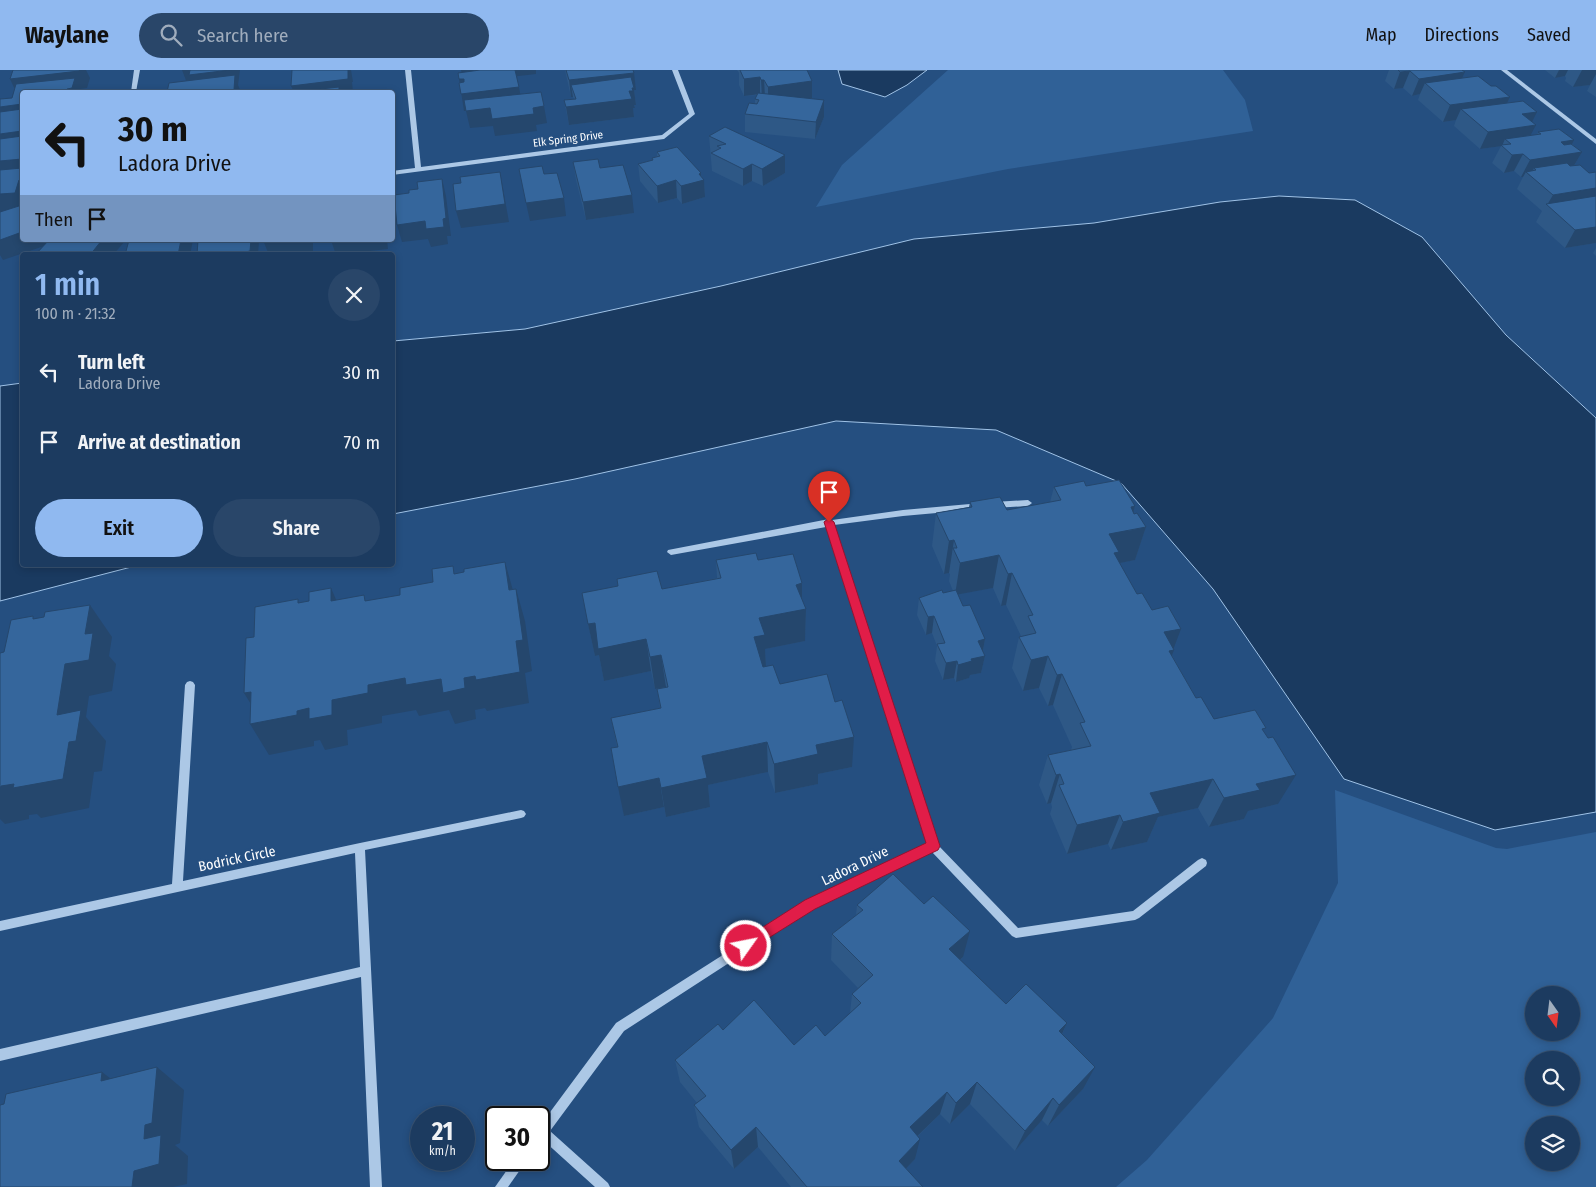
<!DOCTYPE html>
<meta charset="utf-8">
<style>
:root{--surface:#1c3b60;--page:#294669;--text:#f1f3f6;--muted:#a0adbd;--line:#3a5575;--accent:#90b9f0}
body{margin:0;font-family:"Fira Sans Condensed",sans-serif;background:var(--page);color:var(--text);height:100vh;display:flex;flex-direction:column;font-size:19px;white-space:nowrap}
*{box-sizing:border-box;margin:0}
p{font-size:16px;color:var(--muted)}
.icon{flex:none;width:28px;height:28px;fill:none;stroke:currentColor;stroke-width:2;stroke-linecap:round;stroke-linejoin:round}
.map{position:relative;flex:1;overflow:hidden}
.sheet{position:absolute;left:20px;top:182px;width:375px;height:315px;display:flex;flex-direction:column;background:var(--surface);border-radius:5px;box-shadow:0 2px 8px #0003,0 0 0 1px var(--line)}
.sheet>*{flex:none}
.hud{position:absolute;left:20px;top:20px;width:375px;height:152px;border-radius:5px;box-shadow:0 2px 8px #0003,0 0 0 1px var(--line);background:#90b9f0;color:#111;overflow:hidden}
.needle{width:32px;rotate:166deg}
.tools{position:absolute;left:1525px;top:916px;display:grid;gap:10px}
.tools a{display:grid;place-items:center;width:55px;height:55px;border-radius:50%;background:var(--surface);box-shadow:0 2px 8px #0003,0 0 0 1px var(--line);font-size:25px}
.speed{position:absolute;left:410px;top:1036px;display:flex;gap:10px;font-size:25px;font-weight:700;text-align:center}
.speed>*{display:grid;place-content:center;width:65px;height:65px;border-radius:50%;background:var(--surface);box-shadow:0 2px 8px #0003,0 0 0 1px var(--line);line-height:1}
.speed small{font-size:12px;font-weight:400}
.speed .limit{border:2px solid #111;border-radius:8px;background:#fff;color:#111}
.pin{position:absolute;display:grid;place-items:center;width:42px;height:42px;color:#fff;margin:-51px -21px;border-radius:50% 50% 50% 0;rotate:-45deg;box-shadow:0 0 5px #0007}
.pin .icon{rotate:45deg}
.me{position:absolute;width:55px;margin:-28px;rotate:57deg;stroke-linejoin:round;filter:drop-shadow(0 0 4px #0008)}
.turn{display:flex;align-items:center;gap:18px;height:105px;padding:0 15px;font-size:22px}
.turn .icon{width:65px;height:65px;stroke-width:2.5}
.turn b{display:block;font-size:35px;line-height:42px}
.then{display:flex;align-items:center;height:48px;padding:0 15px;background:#0003;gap:10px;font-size:19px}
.round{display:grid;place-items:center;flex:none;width:52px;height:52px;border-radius:26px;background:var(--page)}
.headline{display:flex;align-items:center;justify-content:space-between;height:85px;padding:0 15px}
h1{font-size:30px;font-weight:600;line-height:38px;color:var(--accent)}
.cta{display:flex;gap:10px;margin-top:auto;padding:10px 15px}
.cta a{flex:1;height:58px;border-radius:30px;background:var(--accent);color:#111;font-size:20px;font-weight:600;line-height:58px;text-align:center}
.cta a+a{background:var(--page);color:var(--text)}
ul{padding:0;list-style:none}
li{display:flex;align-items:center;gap:15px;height:70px;padding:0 15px}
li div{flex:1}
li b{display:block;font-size:19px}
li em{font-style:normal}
header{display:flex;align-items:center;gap:30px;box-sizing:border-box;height:70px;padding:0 25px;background:var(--accent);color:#111}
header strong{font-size:24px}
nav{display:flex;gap:28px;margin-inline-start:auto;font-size:18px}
.search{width:350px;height:45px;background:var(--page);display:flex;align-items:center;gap:12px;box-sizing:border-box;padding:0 18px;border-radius:28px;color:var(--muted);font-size:19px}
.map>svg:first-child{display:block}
.green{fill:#306197;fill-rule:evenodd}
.water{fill:#1a3a60;stroke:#a0c3e7}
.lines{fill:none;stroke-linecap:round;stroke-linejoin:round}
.minor{fill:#acc8e6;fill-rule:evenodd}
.wall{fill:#2e5886}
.shaded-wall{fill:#25476d}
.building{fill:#35669c;stroke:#25476d}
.route{fill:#e11d48;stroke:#92132f}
.labels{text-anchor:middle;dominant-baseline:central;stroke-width:5;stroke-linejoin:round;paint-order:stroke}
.far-street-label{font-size:11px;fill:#fff;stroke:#254f80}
.street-label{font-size:14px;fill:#fff;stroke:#254f80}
</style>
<header>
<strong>Waylane</strong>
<div class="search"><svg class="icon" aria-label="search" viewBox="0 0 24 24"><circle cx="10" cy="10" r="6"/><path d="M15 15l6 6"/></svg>Search here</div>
<nav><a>Map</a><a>Directions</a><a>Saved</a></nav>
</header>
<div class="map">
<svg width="1596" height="1117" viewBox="0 0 1596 1117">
<rect width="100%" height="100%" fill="#254f80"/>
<g class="green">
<polygon points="948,0 1223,0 1245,30 1253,61 1008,99 816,137 842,95"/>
<path d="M1335,720L1496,778L1507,779L1596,762V1117H1116L1147,1090L1273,948L1338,813ZM1534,925H1571V962H1534ZM1534,990H1571V1028H1534ZM1534,1055H1571V1092H1534Z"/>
</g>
<g class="water">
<polygon points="838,0 927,0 907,15 885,27 842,14"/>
<polygon points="1279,126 1355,130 1422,167 1506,265 1596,348 1596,742 1495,760 1344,709 1213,519 1121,413 996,360 836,351 575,409 393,444 393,271 525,259 721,216 914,169 1094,153 1220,132"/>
<polygon points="22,313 22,495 139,495 0,531 0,316"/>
</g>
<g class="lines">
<g class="minor">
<polygon points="134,0 140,0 136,22 131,22"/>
<polygon points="405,0 411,0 421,97 662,65 689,44 672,0 678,0 695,44 664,69 392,105 392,101 415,98"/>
<polygon points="1501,0 1507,0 1596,69 1596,74"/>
<polygon points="1028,430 1032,433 1028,436 994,438 990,435 994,432"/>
<polygon points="981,433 985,436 981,439 903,446 834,455 937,774 1018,858 1133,841 1198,790 1202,788 1206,790 1207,793 1206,796 1139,848 1135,850 1016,868 1012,866 932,782 814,838 624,961 550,1061 608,1113 610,1117 595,1117 543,1070 539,1072 539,1057 616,953 806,832 927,774 826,457 671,485 667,482 668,480 829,449 832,450 903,440"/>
<polygon points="190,611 193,612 195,615 183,811 360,773 521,740 524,741 526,744 524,747 521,748 365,780 382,1117 370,1117 361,907 0,991 0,979 360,897 355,783 0,861 0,851 172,814 185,615 187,612"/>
<polygon points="514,1090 527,1090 508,1117 495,1117"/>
</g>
</g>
<g class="wall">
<polygon points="565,0 633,0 636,20 634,20 636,35 634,35 635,38 633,38 634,47 569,55 564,30 574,29 573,27 571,27"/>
<polygon points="737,0 807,0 812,11 812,28 824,47 815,69 745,62 745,44 755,34 755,29 757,25 744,26 739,15 739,3"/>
<polygon points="1389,0 1463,0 1463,1 1465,2 1462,8 1491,16 1510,27 1507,33 1532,52 1531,65 1537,65 1538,62 1572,74 1582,82 1574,96 1589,103 1596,102 1596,173 1565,178 1536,152 1542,141 1517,119 1523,107 1521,107 1514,101 1504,103 1492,93 1501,76 1480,79 1454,56 1456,50 1443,52 1418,30 1420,24 1412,26 1403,18 1394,19 1385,11"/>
<polygon points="1545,0 1596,0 1596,27 1587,21 1590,15 1573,17 1565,11 1566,8 1565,6 1555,8"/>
<polygon points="709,66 785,103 763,116 752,111 743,116 712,101"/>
<polygon points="657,82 701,103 701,106 704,110 705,127 682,134 677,128 658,133 640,111 638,94 652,90 652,88 657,86"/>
<polygon points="573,92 600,98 634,143 586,150 576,110"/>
<polygon points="1596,178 1596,186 1593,183"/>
<polygon points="1086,416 1135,436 1133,442 1146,457 1135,490 1119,493 1137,524 1173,578 1172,585 1196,628 1214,649 1264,661 1278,734 1248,741 1244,749 1209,757 1198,738 1158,747 1147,772 1111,780 1108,774 1067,784 1050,744 1052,737 1051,733 1047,734 1039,715 1048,685 1071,680 1072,677 1053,635 1048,636 1039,618 1023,621 1012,598 1019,567 1021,566 1006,535 1001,536 993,518 958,524 963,536 985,569 983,582 985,586 981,603 970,605 969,608 956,612 954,608 943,610 935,591 937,576 932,563 926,565 917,545 919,528 953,521 949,511 950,504 949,503 944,504 932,476 936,443 969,437 970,432 1007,440 1050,432 1054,417"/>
<polygon points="716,490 758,490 802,513 802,531 806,539 805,571 765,579 766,597 852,697 818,704 818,714 775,723 768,702 708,715 710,737 666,747 664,737 624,746 617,677 611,648 660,638 657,619 666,617 655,619 651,601 604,611 599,585 595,586 588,554 662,519 717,508"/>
<polygon points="857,835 963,887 960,890 1006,934 1067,953 1062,965 1083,1019 1048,1056 1042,1050 1015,1081 970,1034 950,1054 940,1044 918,1066 915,1089 906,1098 923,1117 791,1117 758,1077 734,1099 699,1057 694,1035 697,1033 680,1012 675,990 723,960 794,975 825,966 850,943 852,924 858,918 831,890 832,864 856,845"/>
</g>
<g class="shaded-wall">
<polygon points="74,0 86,0 90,8 87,18 80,19 82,22 66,22 18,26 10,9"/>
<polygon points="182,0 240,0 238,15 241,22 220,22 187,13"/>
<polygon points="342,0 351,0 353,12 352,12 353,22 294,22 291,16"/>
<polygon points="461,0 536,0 536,4 465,12 519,17 522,34 464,41 459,9 463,9"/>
<polygon points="1450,0 1463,0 1462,3 1465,2 1457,19 1425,13 1420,24 1412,26 1419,9"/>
<polygon points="1559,0 1568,0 1565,6 1555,8"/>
<polygon points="1582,0 1596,0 1596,4 1590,15 1573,17"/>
<polygon points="1410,1 1403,18 1394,19 1400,2"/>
<polygon points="634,3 636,20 634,20 636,35 634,35 635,38 633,38 634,47 569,55 566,37 629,21 571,15 573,27 571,27 569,10"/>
<polygon points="760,7 760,24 744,26 744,9"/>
<polygon points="761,10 764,10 765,27 762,27"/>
<polygon points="812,11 812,28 768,34 768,17"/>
<polygon points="1510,27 1502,44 1461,39 1456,50 1443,52 1450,35"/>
<polygon points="824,30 824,47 815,69 816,52"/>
<polygon points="22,34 22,52 0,43 0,37"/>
<polygon points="544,36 547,53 536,55 537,61 495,66 493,56 470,58 466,41 490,38 533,38"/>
<polygon points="1537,42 1530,56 1536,55 1527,72 1511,74 1505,69 1502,76 1480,79 1488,62 1522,44"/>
<polygon points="22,61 22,80 0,82 0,64"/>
<polygon points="1574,70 1567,84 1582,82 1572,99 1536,100 1534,98 1530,106 1526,102 1523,107 1521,107 1530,90 1561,72"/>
<polygon points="1523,84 1514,101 1504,103 1512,85"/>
<polygon points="785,85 785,103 763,116 762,99"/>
<polygon points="22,89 22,107 0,110 0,91"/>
<polygon points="752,94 752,111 743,116 743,99"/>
<polygon points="500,102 509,152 461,158 456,141"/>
<polygon points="701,103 701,110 704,110 705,127 682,134 681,116 699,104"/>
<polygon points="442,109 446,126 451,166 447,166 448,174 431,177 428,169 402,172 397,155 443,149"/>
<polygon points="19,110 22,110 22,140 0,143 0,124"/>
<polygon points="676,110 677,128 658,133 657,116"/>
<polygon points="1596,118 1596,134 1547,135 1553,125"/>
<polygon points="632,125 634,143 586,150 583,132"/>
<polygon points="564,128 566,146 530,151 526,133"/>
<polygon points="1596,157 1596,173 1565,178 1575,160"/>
<polygon points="22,162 22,170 48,170 50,174 3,190 0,185 0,170"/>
<polygon points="102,170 125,170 125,171 113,185 90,185"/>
<polygon points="181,170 193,170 190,185 178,185"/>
<polygon points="251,170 259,170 258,185 234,185 234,184"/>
<polygon points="263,170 322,170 313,171 313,182 291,185 269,185"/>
<polygon points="331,170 387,170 388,179 369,181 369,185 352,185 351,184 336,185"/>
<polygon points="1135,436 1128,461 1146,457 1135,490 1115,494 1109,464 1131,437"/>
<polygon points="954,470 949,503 944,504 949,471"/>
<polygon points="999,485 993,518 955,525 960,493"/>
<polygon points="505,492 514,524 509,520"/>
<polygon points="1012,503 1006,535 1001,536 1008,504"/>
<polygon points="802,513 802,540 806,539 805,571 765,579 766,597 756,599 754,567 759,548 796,515"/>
<polygon points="331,518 345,550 331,531"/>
<polygon points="516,519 525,551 532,601 525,603 529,633 487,641 485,638 475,640 476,649 455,654 449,640 419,646 416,640 382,646 382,653 347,660 348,675 325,680 320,670 314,671 314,676 269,685 250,654 262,652 244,623 251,622 297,641 332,630 368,615 405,608 464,608 516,571"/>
<polygon points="90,535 112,567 109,586 116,594 112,621 89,626 86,647 106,671 102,701 94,702 89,738 41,748 37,744 29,745 29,749 5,754 0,749 0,718 57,645 65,594 85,564"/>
<polygon points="934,546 932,563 926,565 928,547"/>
<polygon points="595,553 646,569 651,601 604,611 599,585 595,586 588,554"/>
<polygon points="1181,559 1173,580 1174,580 1162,611 1164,562"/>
<polygon points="985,569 982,586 978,571"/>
<polygon points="661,585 666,617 655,619 650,587"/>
<polygon points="985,586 981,603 970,605 969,608 956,612 958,595 971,589"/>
<polygon points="1048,586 1039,618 1023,621 1031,590"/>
<polygon points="957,591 954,608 943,610 946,593"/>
<polygon points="1062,604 1053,635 1048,636 1057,605"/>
<polygon points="854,667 852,697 818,704 818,714 775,723 774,694 816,675"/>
<polygon points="767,672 768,702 708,715 710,737 666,747 661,718 702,686"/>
<polygon points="1060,704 1051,733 1047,734 1056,705"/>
<polygon points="1296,705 1278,734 1248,741 1244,749 1209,757 1224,728 1256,714"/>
<polygon points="659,708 664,737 624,746 618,717"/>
<polygon points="1213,709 1198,738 1158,747 1147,772 1111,780 1123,752 1150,723"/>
<polygon points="1120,745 1108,774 1067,784 1077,755"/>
<polygon points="970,861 963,887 943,905 949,879"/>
<polygon points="1067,953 1056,977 1059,961"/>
<polygon points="157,997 184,1020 180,1073 175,1075 188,1086 187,1114 173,1117 132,1117 134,1101 145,1055"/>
<polygon points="1095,997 1083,1019 1048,1056 1059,1035"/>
<polygon points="102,1002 131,1024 101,1011"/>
<polygon points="977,1012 970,1034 950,1054 956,1033"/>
<polygon points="947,1022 940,1044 905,1078 910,1057"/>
<polygon points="1053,1028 1042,1050 1015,1081 1025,1061"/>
<polygon points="756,1057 758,1077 734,1099 731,1080"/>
<polygon points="920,1069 915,1089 895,1110 899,1091"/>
</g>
<g class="building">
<polygon points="13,0 80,0 79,1 10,9"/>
<polygon points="190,0 230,0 189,5"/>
<polygon points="292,0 348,0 348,9 291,16"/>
<polygon points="480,0 515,0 519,17 461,24 459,13 464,12 464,9 459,9 458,3"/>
<polygon points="566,0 633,0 634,3 569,10"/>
<polygon points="740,0 807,0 812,11 768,17 764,10 761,10 760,7 744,9"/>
<polygon points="1398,0 1462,0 1465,2 1419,9 1410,1 1400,2"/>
<polygon points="235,5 234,20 220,21 220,22 167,22 169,13"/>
<polygon points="1478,6 1491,16 1496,16 1510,27 1450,35 1425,13"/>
<polygon points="631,7 634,18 632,18 633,21 629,21 632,29 566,37 564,30 576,29 571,15"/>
<polygon points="75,8 72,18 67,19 66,22 71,22 22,22 22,34 0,37 0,29 12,28 16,14"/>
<polygon points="339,17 339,20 351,19 351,22 293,22"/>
<polygon points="541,22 544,36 533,38 534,44 492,49 490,38 466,41 464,30"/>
<polygon points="758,23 824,30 816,52 745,44 749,33 757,34 759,30 755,29"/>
<polygon points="1523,31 1537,42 1522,44 1536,55 1488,62 1461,39"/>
<polygon points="22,39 22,61 0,64 0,42"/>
<polygon points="725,57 785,85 762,99 752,94 743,99 711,83 721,78 717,76 726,74 709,66"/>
<polygon points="1559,59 1574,70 1561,72 1564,75 1571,74 1582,82 1530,90 1523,84 1512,85 1501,75 1511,74 1505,69 1541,64 1538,62"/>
<polygon points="22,66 22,89 0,91 0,69"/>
<polygon points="677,77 701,103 699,104 704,110 681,116 676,110 657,116 638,94 653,90 652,88 660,86 657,82"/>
<polygon points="598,89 600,98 623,95 632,125 583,132 573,92"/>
<polygon points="1567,93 1570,96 1580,95 1589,103 1596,102 1596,118 1553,125 1526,102 1536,100 1534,98"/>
<polygon points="542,96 544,104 557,103 564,128 526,133 519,99"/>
<polygon points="22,98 22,110 19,110 15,123 0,124 0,100"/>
<polygon points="500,102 505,134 456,141 453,114 461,113 460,107"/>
<polygon points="442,109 446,148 443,149 444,157 426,159 425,151 397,155 394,125 409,123 409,120 418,119 417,112"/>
<polygon points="1596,126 1596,157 1575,160 1546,134"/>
<polygon points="22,135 22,162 0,170 0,142"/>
<polygon points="49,170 102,170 90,185 35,185"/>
<polygon points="129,170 181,170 178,185 125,185"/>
<polygon points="198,170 251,170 250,181 234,184 234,185 197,185"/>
<polygon points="348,170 363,170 363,171 348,173"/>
<polygon points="1119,410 1135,436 1131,437 1134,444 1137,443 1146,457 1109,464 1119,482 1114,483 1137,524 1142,523 1152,540 1168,536 1181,559 1164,562 1174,580 1169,581 1196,628 1201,627 1214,649 1255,640 1266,658 1262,659 1268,668 1273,667 1296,705 1256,714 1260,720 1224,728 1213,709 1150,723 1160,743 1123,752 1120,745 1077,755 1059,715 1064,714 1060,704 1056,705 1048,685 1091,676 1080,653 1085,652 1062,604 1057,605 1048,586 1031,590 1019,567 1036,563 1028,546 1033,545 1012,503 1008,504 999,485 960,493 953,478 957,478 954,470 949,471 936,443 972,437 970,432 1000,427 1007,440 1061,430 1054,417 1084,411 1086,416"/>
<polygon points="756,483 758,490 793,484 802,513 796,515 806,539 759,548 765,565 754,567 763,597 773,595 780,614 827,604 835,632 842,630 854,667 816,675 818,684 774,694 767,672 702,686 707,708 661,718 659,708 618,717 611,678 618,677 611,648 661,638 657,619 668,617 661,585 650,587 646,569 598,579 595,553 588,554 582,523 618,516 617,509 657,501 662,519 721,508 716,490"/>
<polygon points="505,492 509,520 516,519 523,570 516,571 520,602 476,610 475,606 464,608 465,618 443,623 441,609 406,615 405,608 368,615 368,623 332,630 332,645 309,649 309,638 297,641 297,645 250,654 251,622 244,623 246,568 254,567 255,537 298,529 298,533 309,531 309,522 331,518 331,531 364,525 365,531 400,525 400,518 433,512 432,499 453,496 454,504 464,502 464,499"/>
<polygon points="942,520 943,523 956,520 963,536 970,535 985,569 978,571 985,586 971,589 972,591 958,595 957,591 946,593 937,574 945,573 934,546 928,547 919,528"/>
<polygon points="90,535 85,564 93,563 89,590 65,594 57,645 81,640 76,671 69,672 63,709 13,718 14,714 1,716 0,720 0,583 4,582 11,550 33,546 33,549 44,547 45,542"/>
<polygon points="893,804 924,834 933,826 970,861 949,879 1006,934 1026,914 1067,953 1059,961 1095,997 1059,1035 1053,1028 1025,1061 977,1012 956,1033 947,1022 910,1057 920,1069 899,1091 923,1117 807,1117 756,1057 731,1080 694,1035 706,1026 675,990 718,954 723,960 754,930 794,975 816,955 825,966 861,933 852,924 873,905 832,864 863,840 857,835"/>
<polygon points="157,997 152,1053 145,1055 144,1069 161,1065 159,1094 134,1101 132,1117 0,1117 0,1035 4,1034 6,1024 102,1002 101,1011"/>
</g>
<polygon class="route" points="829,448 834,452 940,776 938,780 815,839 746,882 741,880 739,876 741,871 805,830 926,773 824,452"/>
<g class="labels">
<g class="far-street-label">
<text transform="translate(568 69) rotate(-7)">Elk Spring Drive</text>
</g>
<g class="street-label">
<text transform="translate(237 789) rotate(-12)">Bodrick Circle</text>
<text transform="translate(855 796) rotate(-26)">Ladora Drive</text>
</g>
</g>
</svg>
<div class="tools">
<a><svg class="needle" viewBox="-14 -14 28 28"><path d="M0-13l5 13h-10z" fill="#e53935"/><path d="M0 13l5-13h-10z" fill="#a0adbd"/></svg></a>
<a><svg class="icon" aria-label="search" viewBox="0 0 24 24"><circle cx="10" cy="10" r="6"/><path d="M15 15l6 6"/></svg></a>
<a><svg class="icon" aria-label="layers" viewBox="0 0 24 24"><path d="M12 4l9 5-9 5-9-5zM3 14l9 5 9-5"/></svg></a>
</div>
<div class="speed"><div>21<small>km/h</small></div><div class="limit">30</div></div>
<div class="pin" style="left:829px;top:452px;background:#d93025"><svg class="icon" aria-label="arrive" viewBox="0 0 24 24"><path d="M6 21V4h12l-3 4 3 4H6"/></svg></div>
<svg class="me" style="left:746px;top:876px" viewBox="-20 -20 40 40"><circle r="17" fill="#e11d48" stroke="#fff" stroke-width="3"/><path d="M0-11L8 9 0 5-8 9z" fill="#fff"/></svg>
<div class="hud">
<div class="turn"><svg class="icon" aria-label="left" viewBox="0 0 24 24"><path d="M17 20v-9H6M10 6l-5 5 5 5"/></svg><div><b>30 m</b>Ladora Drive</div></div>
<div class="then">Then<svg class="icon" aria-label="arrive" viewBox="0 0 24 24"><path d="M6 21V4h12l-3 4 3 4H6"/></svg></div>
</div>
<section class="sheet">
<div class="headline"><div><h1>1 min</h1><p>100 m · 21:32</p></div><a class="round"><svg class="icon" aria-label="close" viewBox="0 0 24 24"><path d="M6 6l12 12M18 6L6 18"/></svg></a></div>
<ul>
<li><svg class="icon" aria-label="left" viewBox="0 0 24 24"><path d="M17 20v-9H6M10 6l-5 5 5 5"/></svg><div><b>Turn left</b><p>Ladora Drive</p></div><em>30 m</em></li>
<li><svg class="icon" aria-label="arrive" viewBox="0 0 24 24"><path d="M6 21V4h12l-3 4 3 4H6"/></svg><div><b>Arrive at destination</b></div><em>70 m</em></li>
</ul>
<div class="cta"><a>Exit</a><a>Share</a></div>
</section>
</div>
